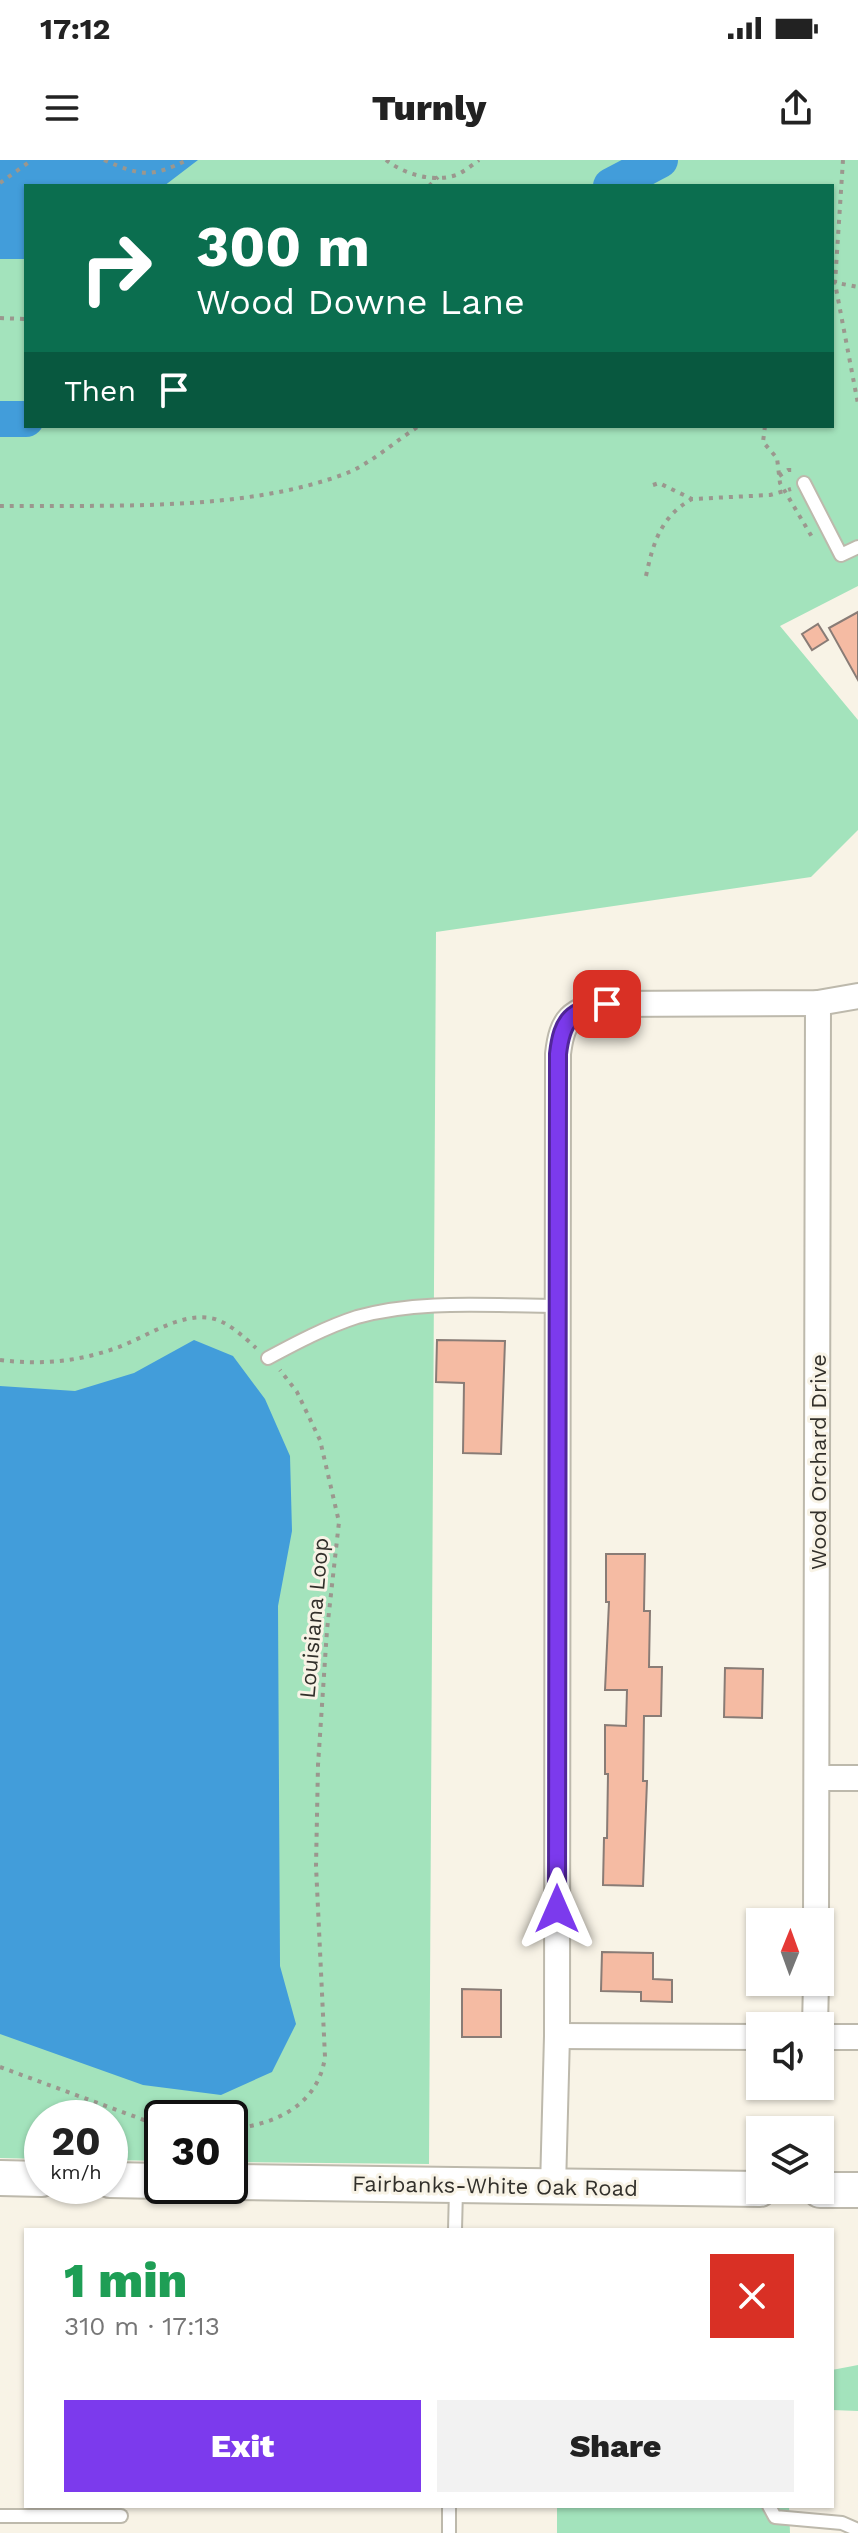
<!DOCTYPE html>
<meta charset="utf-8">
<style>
:root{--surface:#fff;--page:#f2f2f2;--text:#222;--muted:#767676;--accent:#7c3aed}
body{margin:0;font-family:"Work Sans",sans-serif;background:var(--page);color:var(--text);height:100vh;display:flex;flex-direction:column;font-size:30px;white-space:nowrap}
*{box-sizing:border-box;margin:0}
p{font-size:26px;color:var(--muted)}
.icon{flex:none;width:44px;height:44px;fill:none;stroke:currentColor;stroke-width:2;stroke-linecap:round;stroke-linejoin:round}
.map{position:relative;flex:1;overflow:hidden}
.drawer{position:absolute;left:24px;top:2068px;width:810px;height:280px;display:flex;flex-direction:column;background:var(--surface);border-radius:0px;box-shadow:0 2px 6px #0004}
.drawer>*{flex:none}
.guide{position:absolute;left:24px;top:24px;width:810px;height:244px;border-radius:0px;box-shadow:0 2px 6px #0004;background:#0b6e4f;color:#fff;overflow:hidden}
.needle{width:52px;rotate:1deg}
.controls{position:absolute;left:746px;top:1748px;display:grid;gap:16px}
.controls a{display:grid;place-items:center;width:88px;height:88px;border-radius:0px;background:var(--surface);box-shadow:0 2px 6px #0004;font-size:40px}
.speed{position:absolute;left:24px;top:1940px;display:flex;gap:16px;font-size:40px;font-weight:700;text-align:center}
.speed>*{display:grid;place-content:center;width:104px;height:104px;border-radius:50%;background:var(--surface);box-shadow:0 2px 6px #0004;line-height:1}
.speed small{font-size:20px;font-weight:400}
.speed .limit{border:4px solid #111;border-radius:12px;background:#fff;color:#111}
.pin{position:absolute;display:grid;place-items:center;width:68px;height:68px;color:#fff;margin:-34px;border-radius:16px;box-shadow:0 4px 12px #0006}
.me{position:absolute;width:88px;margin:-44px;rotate:0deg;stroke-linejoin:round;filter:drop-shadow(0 0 6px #0008)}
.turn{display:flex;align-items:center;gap:28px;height:168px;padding:0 40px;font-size:36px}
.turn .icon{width:104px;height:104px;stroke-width:2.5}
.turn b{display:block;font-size:56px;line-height:68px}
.then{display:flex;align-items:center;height:76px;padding:0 40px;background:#0003;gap:16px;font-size:30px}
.round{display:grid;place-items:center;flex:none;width:84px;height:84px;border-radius:0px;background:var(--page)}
.overview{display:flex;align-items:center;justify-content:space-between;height:136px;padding:0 40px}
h1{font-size:48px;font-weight:800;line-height:60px;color:#1e9e55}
.button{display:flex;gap:16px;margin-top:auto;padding:16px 40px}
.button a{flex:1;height:92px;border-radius:0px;background:var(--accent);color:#fff;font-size:32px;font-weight:800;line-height:92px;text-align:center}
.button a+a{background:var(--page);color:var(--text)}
.status{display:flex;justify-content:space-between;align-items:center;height:56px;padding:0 40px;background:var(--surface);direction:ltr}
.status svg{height:22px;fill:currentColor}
header{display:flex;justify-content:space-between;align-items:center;height:104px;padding:0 40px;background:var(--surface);font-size:36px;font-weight:800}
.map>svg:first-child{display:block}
.green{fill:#a3e3bc;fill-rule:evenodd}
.water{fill:#429dda}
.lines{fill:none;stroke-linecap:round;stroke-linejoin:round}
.river{stroke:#429dda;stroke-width:36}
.building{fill:#f5bba3;stroke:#897c76;stroke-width:2}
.lane-casing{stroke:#bdb9ac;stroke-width:16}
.street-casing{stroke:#bdb9ac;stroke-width:28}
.secondary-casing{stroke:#bdb9ac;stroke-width:38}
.path{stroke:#9b978e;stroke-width:4;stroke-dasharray:4 6;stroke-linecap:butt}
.lane{stroke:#fff;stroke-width:12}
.street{stroke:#fff;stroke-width:24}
.secondary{stroke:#fff;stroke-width:34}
.route-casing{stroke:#51269a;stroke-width:20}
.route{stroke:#7c3aed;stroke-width:14}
.labels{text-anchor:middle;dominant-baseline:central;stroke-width:6;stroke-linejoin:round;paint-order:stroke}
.street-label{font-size:22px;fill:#32302b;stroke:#f8f3e6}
</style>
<div class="status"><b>17:12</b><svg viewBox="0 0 49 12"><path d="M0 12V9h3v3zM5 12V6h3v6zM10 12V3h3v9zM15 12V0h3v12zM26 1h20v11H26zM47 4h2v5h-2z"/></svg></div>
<header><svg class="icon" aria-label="menu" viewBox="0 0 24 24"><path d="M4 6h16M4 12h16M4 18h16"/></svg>Turnly<svg class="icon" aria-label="share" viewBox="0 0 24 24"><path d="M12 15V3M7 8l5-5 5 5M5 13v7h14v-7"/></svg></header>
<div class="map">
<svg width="858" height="2373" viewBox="0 0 858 2373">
<rect width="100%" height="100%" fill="#f8f3e6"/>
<g class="green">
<path d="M0,0H858V426L780,466L858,560V670L811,717L436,772L429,2004L230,2002V1958H162V2001L110,2000V1958H42V1999L0,1998ZM26,26H832V266H26Z"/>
<polygon points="858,2205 858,2251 832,2250 832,2210"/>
<polygon points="557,2346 789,2346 790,2373 557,2373"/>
</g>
<g class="water">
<polygon points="0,0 198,0 164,26 26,26 26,99 0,99"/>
<polygon points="194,1180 233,1196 265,1239 290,1296 292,1371 278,1446 280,1806 296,1864 272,1912 221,1935 143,1925 0,1874 0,1226 75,1231 134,1213"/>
</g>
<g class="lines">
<g class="river">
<polyline points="611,26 660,0"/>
<polyline points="0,259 26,259"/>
</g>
</g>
<g class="building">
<polygon points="858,452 858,520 829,468"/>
<polygon points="818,464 828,480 812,490 802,474"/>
<polygon points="437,1180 505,1181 501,1294 463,1293 464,1223 436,1222"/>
<polygon points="606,1394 645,1394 644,1451 650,1451 649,1507 662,1507 661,1556 644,1556 643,1621 647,1621 643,1726 603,1725 604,1678 607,1678 608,1614 605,1614 605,1565 626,1566 627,1530 605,1530 609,1442 606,1442"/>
<polygon points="725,1508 763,1509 762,1558 724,1557"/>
<polygon points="602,1792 653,1793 653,1819 672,1820 672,1842 641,1841 641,1832 601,1831"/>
<polygon points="462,1829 501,1830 501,1877 462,1877"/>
</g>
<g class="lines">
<g class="lane-casing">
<g id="lane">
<polyline points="804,323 841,395 858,387"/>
<path d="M268,1198C296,1183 326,1167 357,1157C421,1139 492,1146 558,1146"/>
<polyline points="455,2070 456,2029"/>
<polyline points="769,2346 775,2357 842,2363 858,2370"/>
<polyline points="0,2356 121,2356"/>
<polyline points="449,2373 449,2346"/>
</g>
</g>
<g class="street-casing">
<g id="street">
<polyline points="818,1618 858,1618"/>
<polyline points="816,1762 818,843"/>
<polyline points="815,1866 816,1822"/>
<polyline points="557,1876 760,1877"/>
<polyline points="820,1877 858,1877"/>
<path d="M553,2027L557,1876L558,894C562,859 571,850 607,844L818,843L858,836"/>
</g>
</g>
<g class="secondary-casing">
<g id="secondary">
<polyline points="0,2018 42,2019"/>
<polyline points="110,2020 162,2021"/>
<polyline points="230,2022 760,2029"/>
<polyline points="820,2030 858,2030"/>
</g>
</g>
<g class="path">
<path d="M104,0C141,16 151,18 187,0"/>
<path d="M386,0C404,14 433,23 456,15C464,12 472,5 479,0"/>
<polyline points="843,0 835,123 858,244"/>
<polyline points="0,23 32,0"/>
<polyline points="429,26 438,17"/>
<polyline points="832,122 858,127"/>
<polyline points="0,158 26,159"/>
<polyline points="765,266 763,282 777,298 780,323 812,377"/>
<polyline points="779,316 788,310 797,310"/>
<polyline points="653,325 659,323 692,339"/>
<path d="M0,346C108,345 246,352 347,313C370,304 397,280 419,266"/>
<path d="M646,416C653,383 661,356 692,339L770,335L791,329"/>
<path d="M0,1200C41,1205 77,1202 116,1188C145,1178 178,1153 210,1158C226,1160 244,1177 256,1188"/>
<polyline points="0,1907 144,1960 162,1963"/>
<path d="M230,1969C274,1965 318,1946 325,1897L316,1706L318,1605L327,1470L339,1362L320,1280L297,1232L280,1210"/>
</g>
<use href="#lane" class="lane"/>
<use href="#street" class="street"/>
<use href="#secondary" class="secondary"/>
</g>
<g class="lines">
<g class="route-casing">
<path id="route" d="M557,1749L558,894C562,859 571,850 607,844"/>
</g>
<use href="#route" class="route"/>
</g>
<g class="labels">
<g class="street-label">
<text transform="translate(818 1302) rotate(-90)">Wood Orchard Drive</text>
<text transform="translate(314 1458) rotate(-85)">Louisiana Loop</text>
<text transform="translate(495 2026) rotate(1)">Fairbanks-White Oak Road</text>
</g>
</g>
</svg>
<div class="controls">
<a><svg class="needle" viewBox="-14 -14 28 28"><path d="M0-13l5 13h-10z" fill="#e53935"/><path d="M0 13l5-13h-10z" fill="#767676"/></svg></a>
<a><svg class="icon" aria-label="sound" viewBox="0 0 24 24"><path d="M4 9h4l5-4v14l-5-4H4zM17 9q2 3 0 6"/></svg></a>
<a><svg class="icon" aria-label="layers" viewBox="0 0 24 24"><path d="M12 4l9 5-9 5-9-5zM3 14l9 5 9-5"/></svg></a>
</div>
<div class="speed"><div>20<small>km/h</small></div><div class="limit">30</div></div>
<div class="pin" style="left:607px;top:844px;background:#d93025"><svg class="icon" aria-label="arrive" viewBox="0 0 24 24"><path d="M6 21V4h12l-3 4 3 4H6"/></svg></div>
<svg class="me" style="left:557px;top:1749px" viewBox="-20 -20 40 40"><path d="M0-17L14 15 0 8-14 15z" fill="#7c3aed" stroke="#fff" stroke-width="4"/></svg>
<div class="guide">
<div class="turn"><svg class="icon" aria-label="right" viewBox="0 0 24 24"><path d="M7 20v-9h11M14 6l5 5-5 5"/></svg><div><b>300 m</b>Wood Downe Lane</div></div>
<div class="then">Then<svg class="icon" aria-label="arrive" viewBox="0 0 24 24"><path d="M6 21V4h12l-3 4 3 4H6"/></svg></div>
</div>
<section class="drawer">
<div class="overview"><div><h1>1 min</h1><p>310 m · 17:13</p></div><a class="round" style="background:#d93025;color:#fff"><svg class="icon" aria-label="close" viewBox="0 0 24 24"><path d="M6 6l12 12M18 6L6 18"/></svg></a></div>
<div class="button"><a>Exit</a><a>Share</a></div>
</section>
</div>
